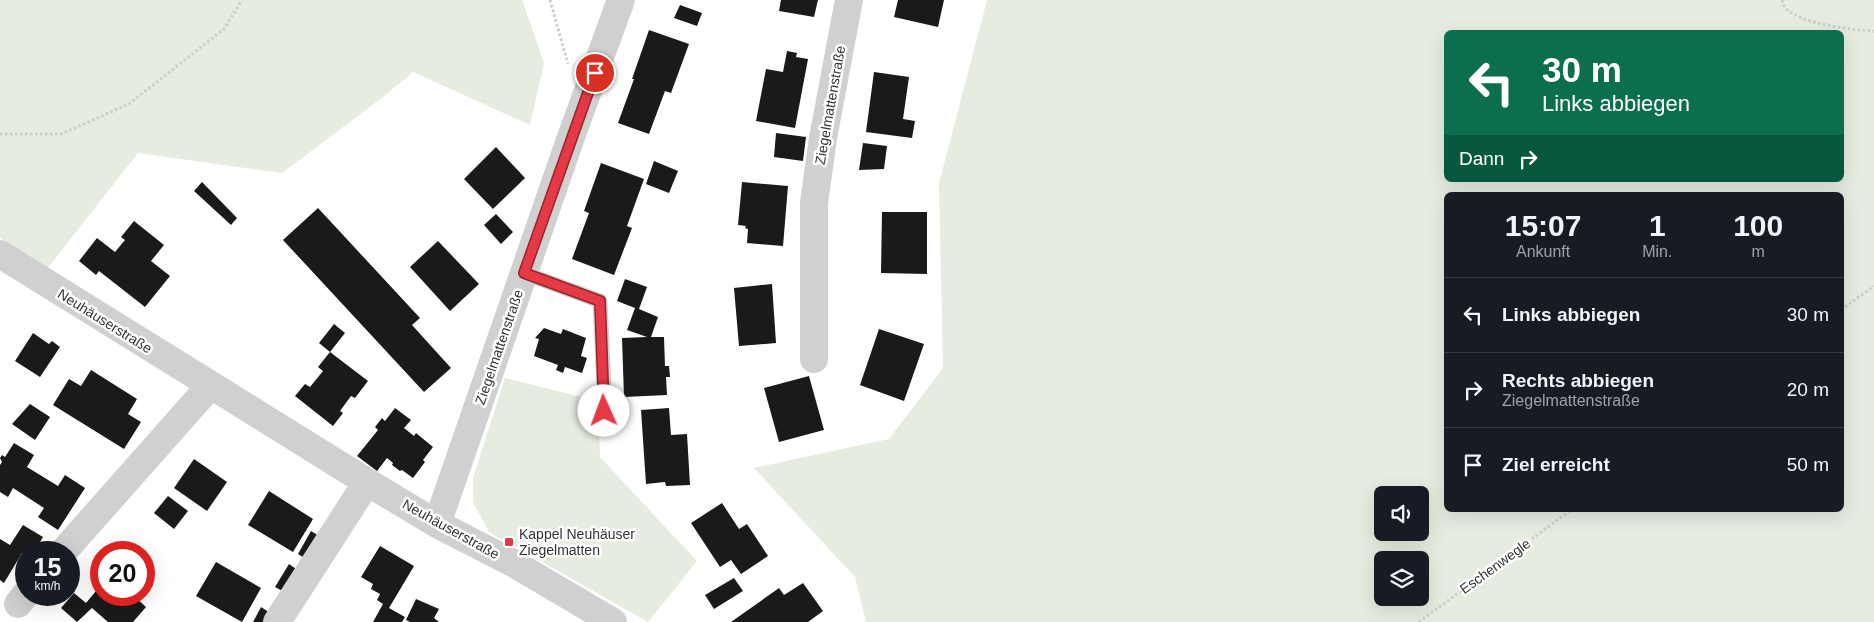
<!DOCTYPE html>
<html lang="de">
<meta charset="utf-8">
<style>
:root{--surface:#171b24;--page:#242831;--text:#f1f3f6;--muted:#9ea1a6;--line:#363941}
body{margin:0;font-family:Arial,sans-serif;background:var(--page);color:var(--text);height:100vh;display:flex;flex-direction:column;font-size:19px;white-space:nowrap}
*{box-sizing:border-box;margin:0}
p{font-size:16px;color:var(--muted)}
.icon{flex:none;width:28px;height:28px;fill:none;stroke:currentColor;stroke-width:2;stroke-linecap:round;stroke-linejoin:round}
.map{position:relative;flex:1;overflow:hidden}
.panel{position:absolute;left:1444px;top:192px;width:400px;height:320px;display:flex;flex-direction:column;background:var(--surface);border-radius:8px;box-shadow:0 5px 20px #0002}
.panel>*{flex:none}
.banner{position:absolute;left:1444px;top:30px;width:400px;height:152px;border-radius:8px;box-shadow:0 5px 20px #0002;background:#0b6e4f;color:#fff;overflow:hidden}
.controls{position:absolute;left:1374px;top:486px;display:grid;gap:10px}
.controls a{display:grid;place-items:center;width:55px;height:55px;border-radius:8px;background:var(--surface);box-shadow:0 5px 20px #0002;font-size:25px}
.speed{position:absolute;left:15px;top:541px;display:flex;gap:10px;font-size:25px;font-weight:700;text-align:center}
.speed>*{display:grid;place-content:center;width:65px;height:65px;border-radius:50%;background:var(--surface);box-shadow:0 5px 20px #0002;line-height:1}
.speed small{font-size:12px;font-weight:400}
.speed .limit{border:8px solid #d22;background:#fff;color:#111}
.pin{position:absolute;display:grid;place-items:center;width:42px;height:42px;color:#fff;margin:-21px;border:2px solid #fff;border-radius:50%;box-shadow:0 1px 5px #0007}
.me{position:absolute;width:55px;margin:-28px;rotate:358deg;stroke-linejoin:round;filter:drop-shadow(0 0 4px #0008)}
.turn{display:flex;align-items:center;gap:18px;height:105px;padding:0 15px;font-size:22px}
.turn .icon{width:65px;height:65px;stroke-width:2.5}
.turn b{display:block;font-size:35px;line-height:42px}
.then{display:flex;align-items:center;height:48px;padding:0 15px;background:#0003;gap:10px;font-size:19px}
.eta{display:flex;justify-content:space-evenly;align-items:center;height:85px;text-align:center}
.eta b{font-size:30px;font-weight:800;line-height:35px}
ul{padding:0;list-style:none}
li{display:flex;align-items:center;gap:15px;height:75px;padding:0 15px;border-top:1px solid var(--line)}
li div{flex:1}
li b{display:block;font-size:19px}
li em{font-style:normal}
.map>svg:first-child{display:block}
.green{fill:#e6ecdf;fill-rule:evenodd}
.building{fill:#1a1a1a}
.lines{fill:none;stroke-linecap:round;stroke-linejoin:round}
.path{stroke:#cdcdcd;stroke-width:3;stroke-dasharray:2.5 2.5;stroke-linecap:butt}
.service{stroke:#d0d0d0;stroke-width:15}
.minor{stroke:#d0d0d0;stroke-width:28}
.route-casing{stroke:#96252e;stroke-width:12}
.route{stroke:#e63946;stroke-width:9}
.poi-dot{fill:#e63946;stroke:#fff;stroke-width:2}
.labels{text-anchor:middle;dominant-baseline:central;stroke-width:5;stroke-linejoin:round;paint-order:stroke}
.street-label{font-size:14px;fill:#333;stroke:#fff}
.poi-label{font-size:14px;fill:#333;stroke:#fff;text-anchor:start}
</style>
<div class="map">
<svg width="1874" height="622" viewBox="0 0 1874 622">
<rect width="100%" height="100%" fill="#fff"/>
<g class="green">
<polygon points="0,0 522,0 544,63 530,125 413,72 383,97 282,173 138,153 47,269 0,238"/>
<path d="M987,0H1874V622H866L855,577L754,468L889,439L943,368L939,183ZM1446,32H1841V180H1446ZM1446,195H1841V510H1446ZM1382,495H1420V532H1382ZM1382,560H1420V598H1382Z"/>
<polygon points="505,378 598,401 600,457 697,561 648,622 489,532 473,502 473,478"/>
</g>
<g class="building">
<polygon points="781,0 818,0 814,17 779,11"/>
<polygon points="898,0 944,0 938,27 894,17"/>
<polygon points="680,5 702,13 697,26 674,18"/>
<polygon points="649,30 689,44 671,93 665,91 649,134 618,123 634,79 632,79"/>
<polygon points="787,51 797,53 796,57 808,59 795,128 756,121 766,69 783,72"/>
<polygon points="874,72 909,77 903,119 915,121 912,138 866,132"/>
<polygon points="776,133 806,137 803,161 774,157"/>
<polygon points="863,143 887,146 884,169 859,170"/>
<polygon points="496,147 525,178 493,209 464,179"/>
<polygon points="654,161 678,171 669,193 646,184"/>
<polygon points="601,163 644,179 627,226 632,228 614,275 572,259 589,213 584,211"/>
<polygon points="202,182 237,218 231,225 194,191"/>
<polygon points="742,182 788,186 783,246 747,243 748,229 745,228 746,226 738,225"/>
<polygon points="318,208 420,318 412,325 451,368 424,392 283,240"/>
<polygon points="882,212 927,212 927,274 881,273"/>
<polygon points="496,214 513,232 501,244 484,225"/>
<polygon points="134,221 164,245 151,261 170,276 145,307 99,271 96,275 79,261 97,238 115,252 125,240 121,237"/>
<polygon points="438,241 479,284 450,311 410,267"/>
<polygon points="625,279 647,287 639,309 658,317 651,337 664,337 665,366 669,366 670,377 666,377 667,395 624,397 622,338 647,337 627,330 635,308 617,301"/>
<polygon points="772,284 776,343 739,346 734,288"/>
<polygon points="334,324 345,333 330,352 368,381 355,398 351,396 340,411 343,413 333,426 295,396 305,384 310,387 323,371 318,367 330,352 319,343"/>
<polygon points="544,328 561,334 563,329 586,338 581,356 587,358 582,373 565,367 563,373 556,370 558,365 534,356 539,339 535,338"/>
<polygon points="879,329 924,344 904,401 860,385"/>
<polygon points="33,333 49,344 52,341 60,347 40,377 15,361"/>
<polygon points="91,370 137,399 128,414 141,422 124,449 53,405 69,379 81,386"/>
<polygon points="809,376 824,430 779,442 764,388"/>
<polygon points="30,404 50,417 35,440 12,424"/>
<polygon points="395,408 411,420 404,428 414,436 416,433 433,447 423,460 425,462 413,478 402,470 400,471 392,465 393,463 387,458 377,471 357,456 378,430 375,427 382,418 385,421"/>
<polygon points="669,408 671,435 687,434 690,485 666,486 665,482 646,484 641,410"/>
<polygon points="14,443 34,455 27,467 58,486 65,475 85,488 58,530 38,517 44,508 13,488 8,497 0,492 0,465 2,462 0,458 2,455 5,457"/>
<polygon points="194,459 227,482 207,511 174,488"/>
<polygon points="269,491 313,519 293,552 248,525"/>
<polygon points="168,496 188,511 174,529 154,513"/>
<polygon points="722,503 739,529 747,524 768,556 741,574 731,560 720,567 691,523"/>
<polygon points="23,525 43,537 34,552 26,552 26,555 22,553 4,583 0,580 0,539 10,545"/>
<polygon points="311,531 322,538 309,561 298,554"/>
<polygon points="380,546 414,566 389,608 405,617 402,622 373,622 383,604 377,600 380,594 371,589 373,584 361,577"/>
<polygon points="216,562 261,588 242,622 196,596"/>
<polygon points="289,564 299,571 286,593 275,587"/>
<polygon points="734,578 743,591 714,609 705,595"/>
<polygon points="803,583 823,611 808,622 731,622 779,588 784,595"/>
<polygon points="101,585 101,595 133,595 146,607 133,622 108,622 92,608 77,622 61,608 74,593 86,603"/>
<polygon points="416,599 439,609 434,618 439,622 410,622 406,620"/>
<polygon points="261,607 272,614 267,622 253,622"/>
</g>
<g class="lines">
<g class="path">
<polyline points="550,0 568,64"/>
<path d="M1782,0C1783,2 1783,5 1785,7C1798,24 1853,30 1874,31"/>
<polyline points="0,134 61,134 129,104 224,29 242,0"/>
<polyline points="1841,310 1874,286"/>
<polyline points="1419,622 1571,510"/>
</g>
<polyline class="service" points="524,273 600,301 605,411"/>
<g class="minor">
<polyline points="0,254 367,482 437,524 513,563 613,622"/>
<polyline points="814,359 814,203 823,138 849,0"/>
<polyline points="437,524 571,137 621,0"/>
<polyline points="63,552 210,386"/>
<polyline points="18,604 26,594"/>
<polyline points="277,622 367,482"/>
</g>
</g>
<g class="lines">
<g class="route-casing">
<polyline id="route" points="595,73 524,273 600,301 604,411"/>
</g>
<use href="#route" class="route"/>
</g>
<rect class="poi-dot" x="504" y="537" width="10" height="10" rx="2.5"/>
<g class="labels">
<g class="street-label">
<text transform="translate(830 105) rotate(-80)">Ziegelmattenstraße</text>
<text transform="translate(105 321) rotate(32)">Neuhäuserstraße</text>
<text transform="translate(499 347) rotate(-71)">Ziegelmattenstraße</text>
<text transform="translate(451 529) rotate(29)">Neuhäuserstraße</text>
<text transform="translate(1495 566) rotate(-36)">Eschenwegle</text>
</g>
<g class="poi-label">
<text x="519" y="534">Kappel Neuhäuser<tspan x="519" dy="16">Ziegelmatten</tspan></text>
</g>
</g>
</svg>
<div class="controls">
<a><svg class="icon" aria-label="sound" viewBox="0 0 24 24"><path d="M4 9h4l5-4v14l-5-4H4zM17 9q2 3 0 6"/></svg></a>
<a><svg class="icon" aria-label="layers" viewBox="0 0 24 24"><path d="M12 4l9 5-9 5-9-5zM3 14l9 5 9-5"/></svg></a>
</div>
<div class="speed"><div>15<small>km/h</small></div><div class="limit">20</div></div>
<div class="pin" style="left:595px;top:73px;background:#d93025"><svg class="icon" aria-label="arrive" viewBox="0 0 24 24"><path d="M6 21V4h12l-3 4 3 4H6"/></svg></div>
<svg class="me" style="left:604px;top:411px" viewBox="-20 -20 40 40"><circle r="19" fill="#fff"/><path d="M0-13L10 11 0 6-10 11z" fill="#e63946"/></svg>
<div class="banner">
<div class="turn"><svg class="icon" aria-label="left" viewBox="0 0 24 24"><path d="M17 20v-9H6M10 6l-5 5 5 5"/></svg><div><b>30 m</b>Links abbiegen</div></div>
<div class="then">Dann<svg class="icon" aria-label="right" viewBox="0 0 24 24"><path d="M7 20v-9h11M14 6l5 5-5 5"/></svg></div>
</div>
<section class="panel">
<div class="eta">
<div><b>15:07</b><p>Ankunft</p></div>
<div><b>1</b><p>Min.</p></div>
<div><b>100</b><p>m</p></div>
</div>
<ul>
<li><svg class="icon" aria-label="left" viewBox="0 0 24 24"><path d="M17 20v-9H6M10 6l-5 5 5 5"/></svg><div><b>Links abbiegen</b></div><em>30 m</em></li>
<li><svg class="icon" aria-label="right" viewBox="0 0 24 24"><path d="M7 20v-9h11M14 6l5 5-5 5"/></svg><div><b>Rechts abbiegen</b><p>Ziegelmattenstraße</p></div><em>20 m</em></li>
<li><svg class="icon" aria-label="arrive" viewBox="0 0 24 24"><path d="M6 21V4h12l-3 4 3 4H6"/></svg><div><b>Ziel erreicht</b></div><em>50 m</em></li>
</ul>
</section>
</div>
